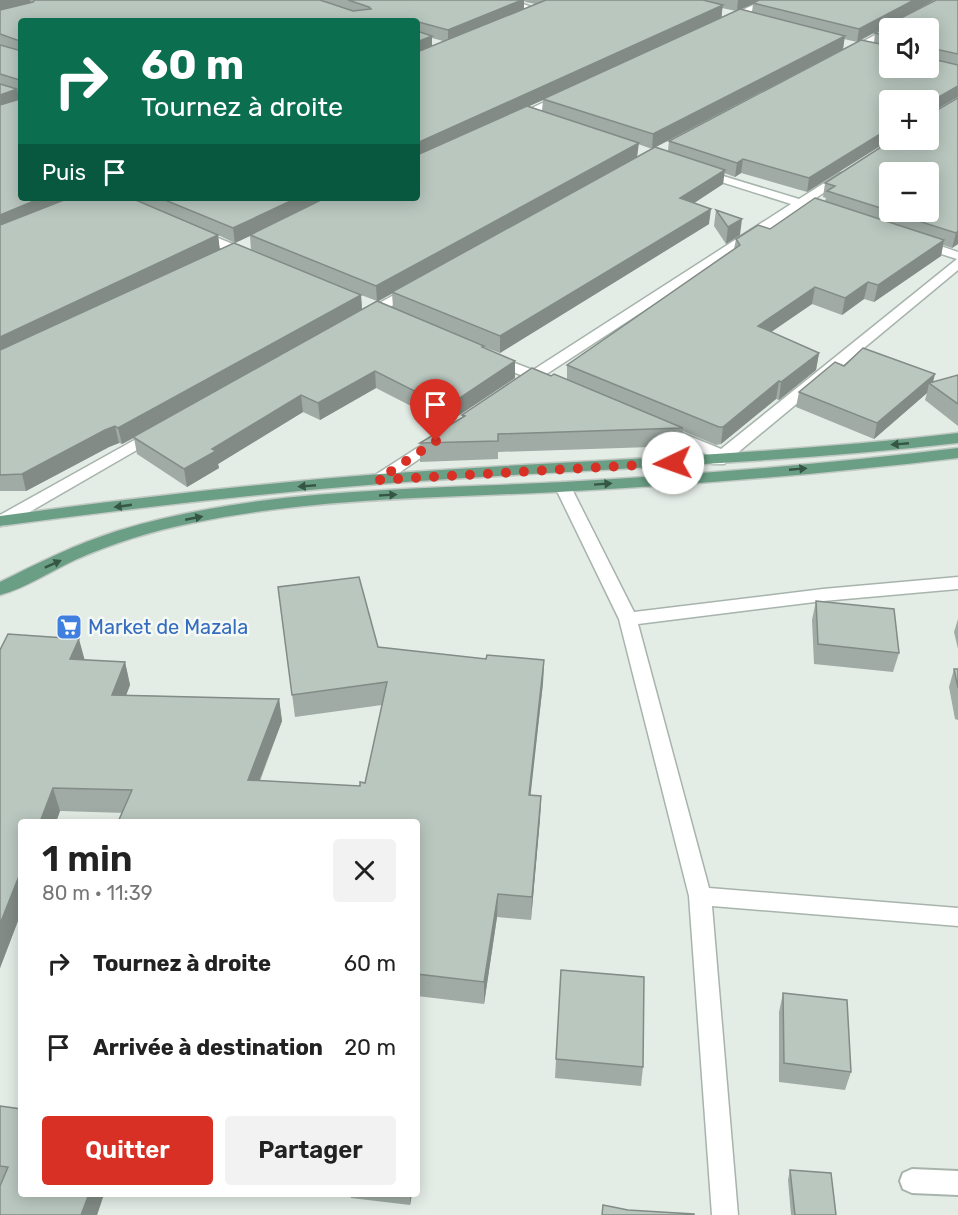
<!DOCTYPE html>
<html lang="fr">
<meta charset="utf-8">
<style>
:root{--surface:#fff;--page:#f2f2f2;--text:#222;--muted:#767676;--accent:#d93025}
body{margin:0;font-family:Rubik,sans-serif;background:var(--page);color:var(--text);height:100vh;display:flex;flex-direction:column;font-size:22px;white-space:nowrap}
*{box-sizing:border-box;margin:0}
p{font-size:20px;color:var(--muted)}
.icon{flex:none;width:33px;height:33px;fill:none;stroke:currentColor;stroke-width:2;stroke-linecap:round;stroke-linejoin:round}
.map{position:relative;flex:1;overflow:hidden}
.sheet{position:absolute;left:18px;top:819px;width:402px;height:378px;display:flex;flex-direction:column;background:var(--surface);border-radius:6px;box-shadow:0 3px 15px #0003}
.sheet>*{flex:none}
.banner{position:absolute;left:18px;top:18px;width:402px;height:183px;border-radius:6px;box-shadow:0 3px 15px #0003;background:#0b6e4f;color:#fff;overflow:hidden}
.controls{position:absolute;left:879px;top:18px;display:grid;gap:12px}
.controls a{display:grid;place-items:center;width:60px;height:60px;border-radius:6px;background:var(--surface);box-shadow:0 3px 15px #0003;font-size:30px}
.pin{position:absolute;display:grid;place-items:center;width:51px;height:51px;color:#fff;margin:-62px -26px;border-radius:50% 50% 50% 0;rotate:-45deg;box-shadow:0 0 6px #0007}
.pin .icon{rotate:45deg}
.me{position:absolute;width:66px;margin:-33px;rotate:267deg;stroke-linejoin:round;filter:drop-shadow(0 0 4px #0008)}
.turn{display:flex;align-items:center;gap:21px;height:126px;padding:0 24px;font-size:27px}
.turn .icon{width:78px;height:78px;stroke-width:2.5}
.turn b{display:block;font-size:42px;line-height:51px}
.then{display:flex;align-items:center;height:57px;padding:0 24px;background:#0003;gap:12px;font-size:22px}
.round{display:grid;place-items:center;flex:none;width:63px;height:63px;border-radius:6px;background:var(--page)}
.summary{display:flex;align-items:center;justify-content:space-between;height:102px;padding:0 24px}
h1{font-size:36px;font-weight:600;line-height:45px}
.button{display:flex;gap:12px;margin-top:auto;padding:12px 24px}
.button a{flex:1;height:69px;border-radius:6px;background:var(--accent);color:#fff;font-size:24px;font-weight:600;line-height:69px;text-align:center}
.button a+a{background:var(--page);color:var(--text)}
ul{padding:0;list-style:none}
li{display:flex;align-items:center;gap:18px;height:84px;padding:0 24px}
li div{flex:1}
li b{display:block;font-size:22px}
li em{font-style:normal}
.map>svg:first-child{display:block}
.lines{fill:none;stroke-linecap:round;stroke-linejoin:round}
.service-casing{stroke:#a7b4ac;stroke-width:4}
.minor-casing{stroke:#a7b4ac;stroke-width:3}
.primary-casing{stroke:#c2c9c5;stroke-width:3}
.service{fill:#fff;fill-rule:evenodd}
.minor{fill:#fff;fill-rule:evenodd}
.primary{fill:#6b9f85;fill-rule:evenodd}
.wall{fill:#9faba4;fill-rule:evenodd}
.shaded-wall{fill:#828b86}
.building{fill:#b9c7bf;stroke:#828b86;stroke-width:1.5}
.oneway{fill:#365645}
.route{stroke:#d93025;stroke-width:10;stroke-dasharray:0 18}
.labels{text-anchor:middle;dominant-baseline:central;stroke-width:5;stroke-linejoin:round;paint-order:stroke}
.shop-label{font-size:20px;fill:#366cbe;stroke:#f4f9f5;text-anchor:start}
</style>
<div class="map">
<svg width="958" height="1215" viewBox="0 0 958 1215">
<rect width="100%" height="100%" fill="#e4ece6"/>
<g class="lines">
<g class="service-casing">
<polygon id="service" points="912,1169 958,1171 958,1195 912,1193 903,1189 900,1181 903,1173"/>
</g>
<g class="minor-casing">
<g id="minor">
<polygon points="496,0 511,0 544,11 539,14"/>
<polygon points="764,0 777,0 729,22 721,20"/>
<polygon points="890,27 894,28 890,28 890,34 851,54 843,52"/>
<polygon points="565,92 570,95 569,97 518,121 510,121 509,119"/>
<path d="M700,169L799,199L840,173H848L850,175L810,202L812,205L810,208H802L545,375L553,381L551,384C544,386 540,381 534,382C529,382 528,385 522,383L520,380L523,376L489,362L487,359L489,356L494,355L533,370L791,204L696,174V170Z"/>
<polygon points="198,230 255,253 256,256 250,260 245,259 194,237 192,234"/>
<polygon points="920,239 958,252 958,270 724,464 712,464 710,461 713,457 655,432 652,429 660,424 721,449 957,259 916,246 914,243 916,240"/>
<polygon points="412,285 417,286 419,289 417,292 368,319 363,320 356,316"/>
<polygon points="156,428 161,430 164,433 161,436 7,525 0,526 0,515"/>
<polygon points="439,434 444,436 447,439 444,442 384,483 372,483 370,480 372,477"/>
<polygon points="563,482 571,487 634,612 823,589 958,577 958,589 823,601 638,624 709,888 958,908 958,926 712,906 738,1215 712,1215 689,896 619,619 555,487"/>
</g>
</g>
<g class="primary-casing">
<g id="primary">
<path d="M958,433V443C766,465 572,469 380,484C253,494 126,509 0,526V516C126,499 253,484 380,474C572,460 766,456 958,433Z"/>
<path d="M958,448V458C825,474 691,485 558,492C436,498 312,498 192,523C152,531 113,543 75,560C51,571 26,588 0,595V582C38,563 76,544 117,531C260,487 415,490 563,482C695,475 827,464 958,448Z"/>
</g>
</g>
<use href="#service" class="service"/>
<use href="#minor" class="minor"/>
<use href="#primary" class="primary"/>
</g>
<g class="wall">
<path d="M0,0H934L901,18L958,0V97L930,113H932L958,98V244L952,248L943,245L941,256L874,302L864,299L842,315L812,304L771,332L819,353L816,370L779,400L776,399L721,444L716,445L683,431L681,446L498,452V459L420,462V443L462,418V415L551,376L567,379V365L734,249L736,239L770,229L825,201L826,198L823,197L825,183L928,140L890,100L807,192L741,173L735,177L724,173L723,184L694,203L709,224L500,353L484,347V349L515,378L446,424L376,388L320,420L303,412L218,464L219,468L187,487L137,454L134,438L122,444L119,443L109,447L26,491H0ZM524,1L526,2L535,4L524,9ZM753,4L752,12L741,9ZM722,8L736,11L722,17ZM21,21H417V198H21ZM894,22L893,24L875,33L874,43L669,141L668,151L637,157L638,144L652,149L843,49L844,39L857,42ZM890,28L928,68H890ZM432,38L443,41L432,46ZM18,91L20,92L19,99ZM543,100L542,111L528,106ZM218,235L235,243L250,236L251,250L219,249ZM392,293L393,308L377,301ZM361,295L377,301L362,310Z"/>
<polygon points="716,210 740,235 726,244 714,226"/>
<polygon points="844,366 935,374 933,382 958,375 958,426 925,400 927,393 874,439 796,407 799,392"/>
<polygon points="278,587 378,647 486,659 544,660 543,683 530,796 541,796 540,819 531,920 497,917 484,1004 417,996 417,822 60,811 56,822 21,822 21,913 0,968 0,650 84,660 125,662 130,685 126,695 279,699 282,721 260,781 360,786 365,783 382,705 295,717"/>
<polygon points="816,601 899,653 893,672 814,664 812,620"/>
<polygon points="958,619 958,649 954,632"/>
<polygon points="954,669 958,669 958,720 955,719 949,687"/>
<polygon points="561,970 643,1067 641,1086 555,1078"/>
<polygon points="783,993 851,1072 845,1090 779,1082 779,1012"/>
<polygon points="0,1106 21,1194 104,1194 97,1215 0,1215"/>
<polygon points="790,1170 836,1215 791,1215 788,1180"/>
<polygon points="350,1194 412,1194 410,1205 351,1198"/>
</g>
<g class="shaded-wall">
<polygon points="0,0 30,0 31,5 0,13"/>
<polygon points="522,0 524,0 524,11 448,43 448,30"/>
<polygon points="738,0 764,0 753,3 753,4 737,11"/>
<polygon points="914,0 934,0 857,42 859,29"/>
<polygon points="723,5 721,18 417,158 417,143"/>
<polygon points="432,36 432,48 417,55 417,42"/>
<polygon points="845,36 843,49 652,149 653,134"/>
<polygon points="958,86 958,97 928,114 930,102"/>
<polygon points="17,89 20,102 0,109 0,95"/>
<polygon points="890,128 890,140 807,192 809,178"/>
<polygon points="639,143 637,157 377,302 376,286"/>
<polygon points="743,159 741,173 735,177 737,163"/>
<polygon points="725,170 723,184 679,213 680,198"/>
<polygon points="41,198 79,198 0,231 0,215"/>
<polygon points="297,198 329,198 235,243 233,228"/>
<polygon points="711,209 709,224 500,353 500,336"/>
<polygon points="742,219 740,235 726,244 728,227"/>
<polygon points="958,231 958,244 952,248 956,233"/>
<polygon points="218,235 220,250 0,355 0,337"/>
<polygon points="944,240 941,256 874,302 878,285"/>
<polygon points="868,282 864,299 842,315 845,298"/>
<polygon points="815,287 812,304 755,343 758,326"/>
<polygon points="361,295 362,310 122,444 118,428"/>
<polygon points="819,353 816,370 779,400 781,382"/>
<polygon points="515,361 515,378 446,424 446,407"/>
<polygon points="375,371 376,388 320,420 318,403"/>
<polygon points="935,374 932,385 929,383 927,393 874,439 877,423"/>
<polygon points="779,381 776,399 721,444 723,427"/>
<polygon points="301,395 303,412 218,464 219,468 187,487 184,469 212,449"/>
<polygon points="115,426 119,443 109,447 26,491 22,474 105,430"/>
<polygon points="79,639 85,661 70,659"/>
<polygon points="544,660 543,683 528,818 529,795"/>
<polygon points="125,662 130,685 118,717 112,695"/>
<polygon points="279,699 282,721 251,802 248,780"/>
<polygon points="53,788 60,811 56,822 40,822"/>
<polygon points="541,796 540,819 531,920 532,897"/>
<polygon points="21,871 21,913 0,968 0,924"/>
<polygon points="498,894 497,917 484,1004 484,982"/>
<polygon points="419,1127 420,1142 417,1162 417,1142"/>
<polygon points="89,1194 104,1194 97,1215 81,1215"/>
<polygon points="410,1194 412,1194 410,1205"/>
</g>
<g class="building">
<polygon points="35,0 320,0 353,11 371,9 369,7 348,0 522,0 448,30 415,21 21,21 21,198 41,198 0,215 0,105 20,99 20,80 0,74 0,45 18,50 21,48 20,41 0,34 0,10 33,2"/>
<polygon points="546,0 703,0 723,5 417,143 417,52"/>
<polygon points="759,0 914,0 859,29 753,3"/>
<polygon points="936,0 958,0 958,54 931,48 928,51 928,28 890,28 890,37 875,33 893,24 895,18 901,18"/>
<polygon points="740,9 845,36 653,134 543,99"/>
<polygon points="417,31 432,36 417,42"/>
<polygon points="861,40 890,46 890,68 928,68 928,58 958,65 958,86 930,102 929,113 932,113 958,98 958,231 956,233 890,212 928,212 928,172 890,172 890,211 827,191 835,186 825,183 892,140 928,140 928,100 890,100 890,128 809,178 743,159 737,163 669,141"/>
<polygon points="0,84 17,89 0,95"/>
<polygon points="527,106 639,143 376,286 250,235 325,198 417,198 417,155"/>
<polygon points="655,147 725,170 680,198 711,209 500,336 392,292"/>
<polygon points="69,198 131,198 218,235 0,337 0,225"/>
<polygon points="160,198 297,198 233,228"/>
<polygon points="815,198 944,240 878,285 868,282 845,298 815,287 758,326 819,353 781,382 779,381 723,427 719,427 567,365 740,245 736,239 758,225 770,229"/>
<polygon points="716,210 742,219 728,227"/>
<polygon points="234,243 361,295 118,428 115,426 105,430 22,474 0,475 0,350"/>
<polygon points="377,301 484,346 482,347 515,361 446,407 375,371 318,403 301,395 212,449 216,451 184,469 133,437"/>
<polygon points="863,348 935,374 877,423 799,392 835,362 844,366"/>
<polygon points="532,368 551,376 554,374 683,428 498,434 498,441 420,443 465,416 462,415"/>
<polygon points="958,375 958,404 929,383"/>
<polygon points="359,577 378,647 486,659 487,655 544,660 529,795 541,796 532,897 498,894 484,982 417,974 417,822 118,822 132,790 53,788 40,822 21,822 21,871 0,924 0,650 8,634 79,639 70,659 125,662 112,695 279,699 248,780 360,786 360,782 365,783 387,682 292,695 278,587"/>
<polygon points="816,601 894,609 899,653 818,644"/>
<polygon points="954,669 958,669 958,688"/>
<polygon points="561,970 644,977 643,1067 556,1059"/>
<polygon points="783,993 847,1000 851,1072 784,1063"/>
<polygon points="0,1106 21,1109 21,1194 89,1194 81,1215 0,1215 0,1186 8,1167 0,1166"/>
<polygon points="417,1126 419,1127 417,1142"/>
<polygon points="790,1170 831,1173 836,1215 795,1215"/>
<polygon points="603,1205 628,1210 694,1214 694,1215 602,1215"/>
</g>
<defs><path id="oneway-solid" d="M-6-.8H1V-3.2L6.5 0L1 3.2V.8H-6Z" transform="scale(1.5)"/></defs>
<g class="oneway">
<use href="#oneway-solid" transform="translate(900 444) rotate(175)"/>
<use href="#oneway-solid" transform="translate(798 469) rotate(-5)"/>
<use href="#oneway-solid" transform="translate(603 484) rotate(-4)"/>
<use href="#oneway-solid" transform="translate(307 486) rotate(175)"/>
<use href="#oneway-solid" transform="translate(388 495) rotate(-3)"/>
<use href="#oneway-solid" transform="translate(123 506) rotate(172)"/>
<use href="#oneway-solid" transform="translate(194 518) rotate(-11)"/>
<use href="#oneway-solid" transform="translate(53 564) rotate(-24)"/>
</g>
<g class="lines">
<polyline class="route" points="436,441 378,480 673,463"/>
</g>
<defs>
<g id="supermarket-square" transform="scale(1.35)"><rect x="-9" y="-9" width="18" height="18" rx="4" fill="#3f7fe0" stroke="#f4f9f5"/><path d="M-6-5.5h2.5l.6 2H6L4.5 2H-2.5L-4.4-4H-6ZM-1.5 3.2a1.3 1.3 0 1 0 .1 0ZM3 3.2a1.3 1.3 0 1 0 .1 0Z" fill="#fff"/></g>
</defs>
<g fill-rule="evenodd">
<use href="#supermarket-square" x="69" y="627"/>
</g>
<g class="labels">
<g class="shop-label">
<text x="88" y="627">Market de Mazala</text>
</g>
</g>
</svg>
<div class="controls">
<a><svg class="icon" aria-label="sound" viewBox="0 0 24 24"><path d="M4 9h4l5-4v14l-5-4H4zM17 9q2 3 0 6"/></svg></a>
<a>+</a>
<a>−</a>
</div>
<div class="pin" style="left:436px;top:441px;background:#d93025"><svg class="icon" aria-label="arrive" viewBox="0 0 24 24"><path d="M6 21V4h12l-3 4 3 4H6"/></svg></div>
<svg class="me" style="left:673px;top:463px" viewBox="-20 -20 40 40"><circle r="19" fill="#fff"/><path d="M0-13L10 11 0 6-10 11z" fill="#d93025"/></svg>
<div class="banner">
<div class="turn"><svg class="icon" aria-label="right" viewBox="0 0 24 24"><path d="M7 20v-9h11M14 6l5 5-5 5"/></svg><div><b>60 m</b>Tournez à droite</div></div>
<div class="then">Puis<svg class="icon" aria-label="arrive" viewBox="0 0 24 24"><path d="M6 21V4h12l-3 4 3 4H6"/></svg></div>
</div>
<section class="sheet">
<div class="summary"><div><h1>1 min</h1><p>80 m · 11:39</p></div><a class="round"><svg class="icon" aria-label="close" viewBox="0 0 24 24"><path d="M6 6l12 12M18 6L6 18"/></svg></a></div>
<ul>
<li><svg class="icon" aria-label="right" viewBox="0 0 24 24"><path d="M7 20v-9h11M14 6l5 5-5 5"/></svg><div><b>Tournez à droite</b></div><em>60 m</em></li>
<li><svg class="icon" aria-label="arrive" viewBox="0 0 24 24"><path d="M6 21V4h12l-3 4 3 4H6"/></svg><div><b>Arrivée à destination</b></div><em>20 m</em></li>
</ul>
<div class="button"><a>Quitter</a><a>Partager</a></div>
</section>
</div>
